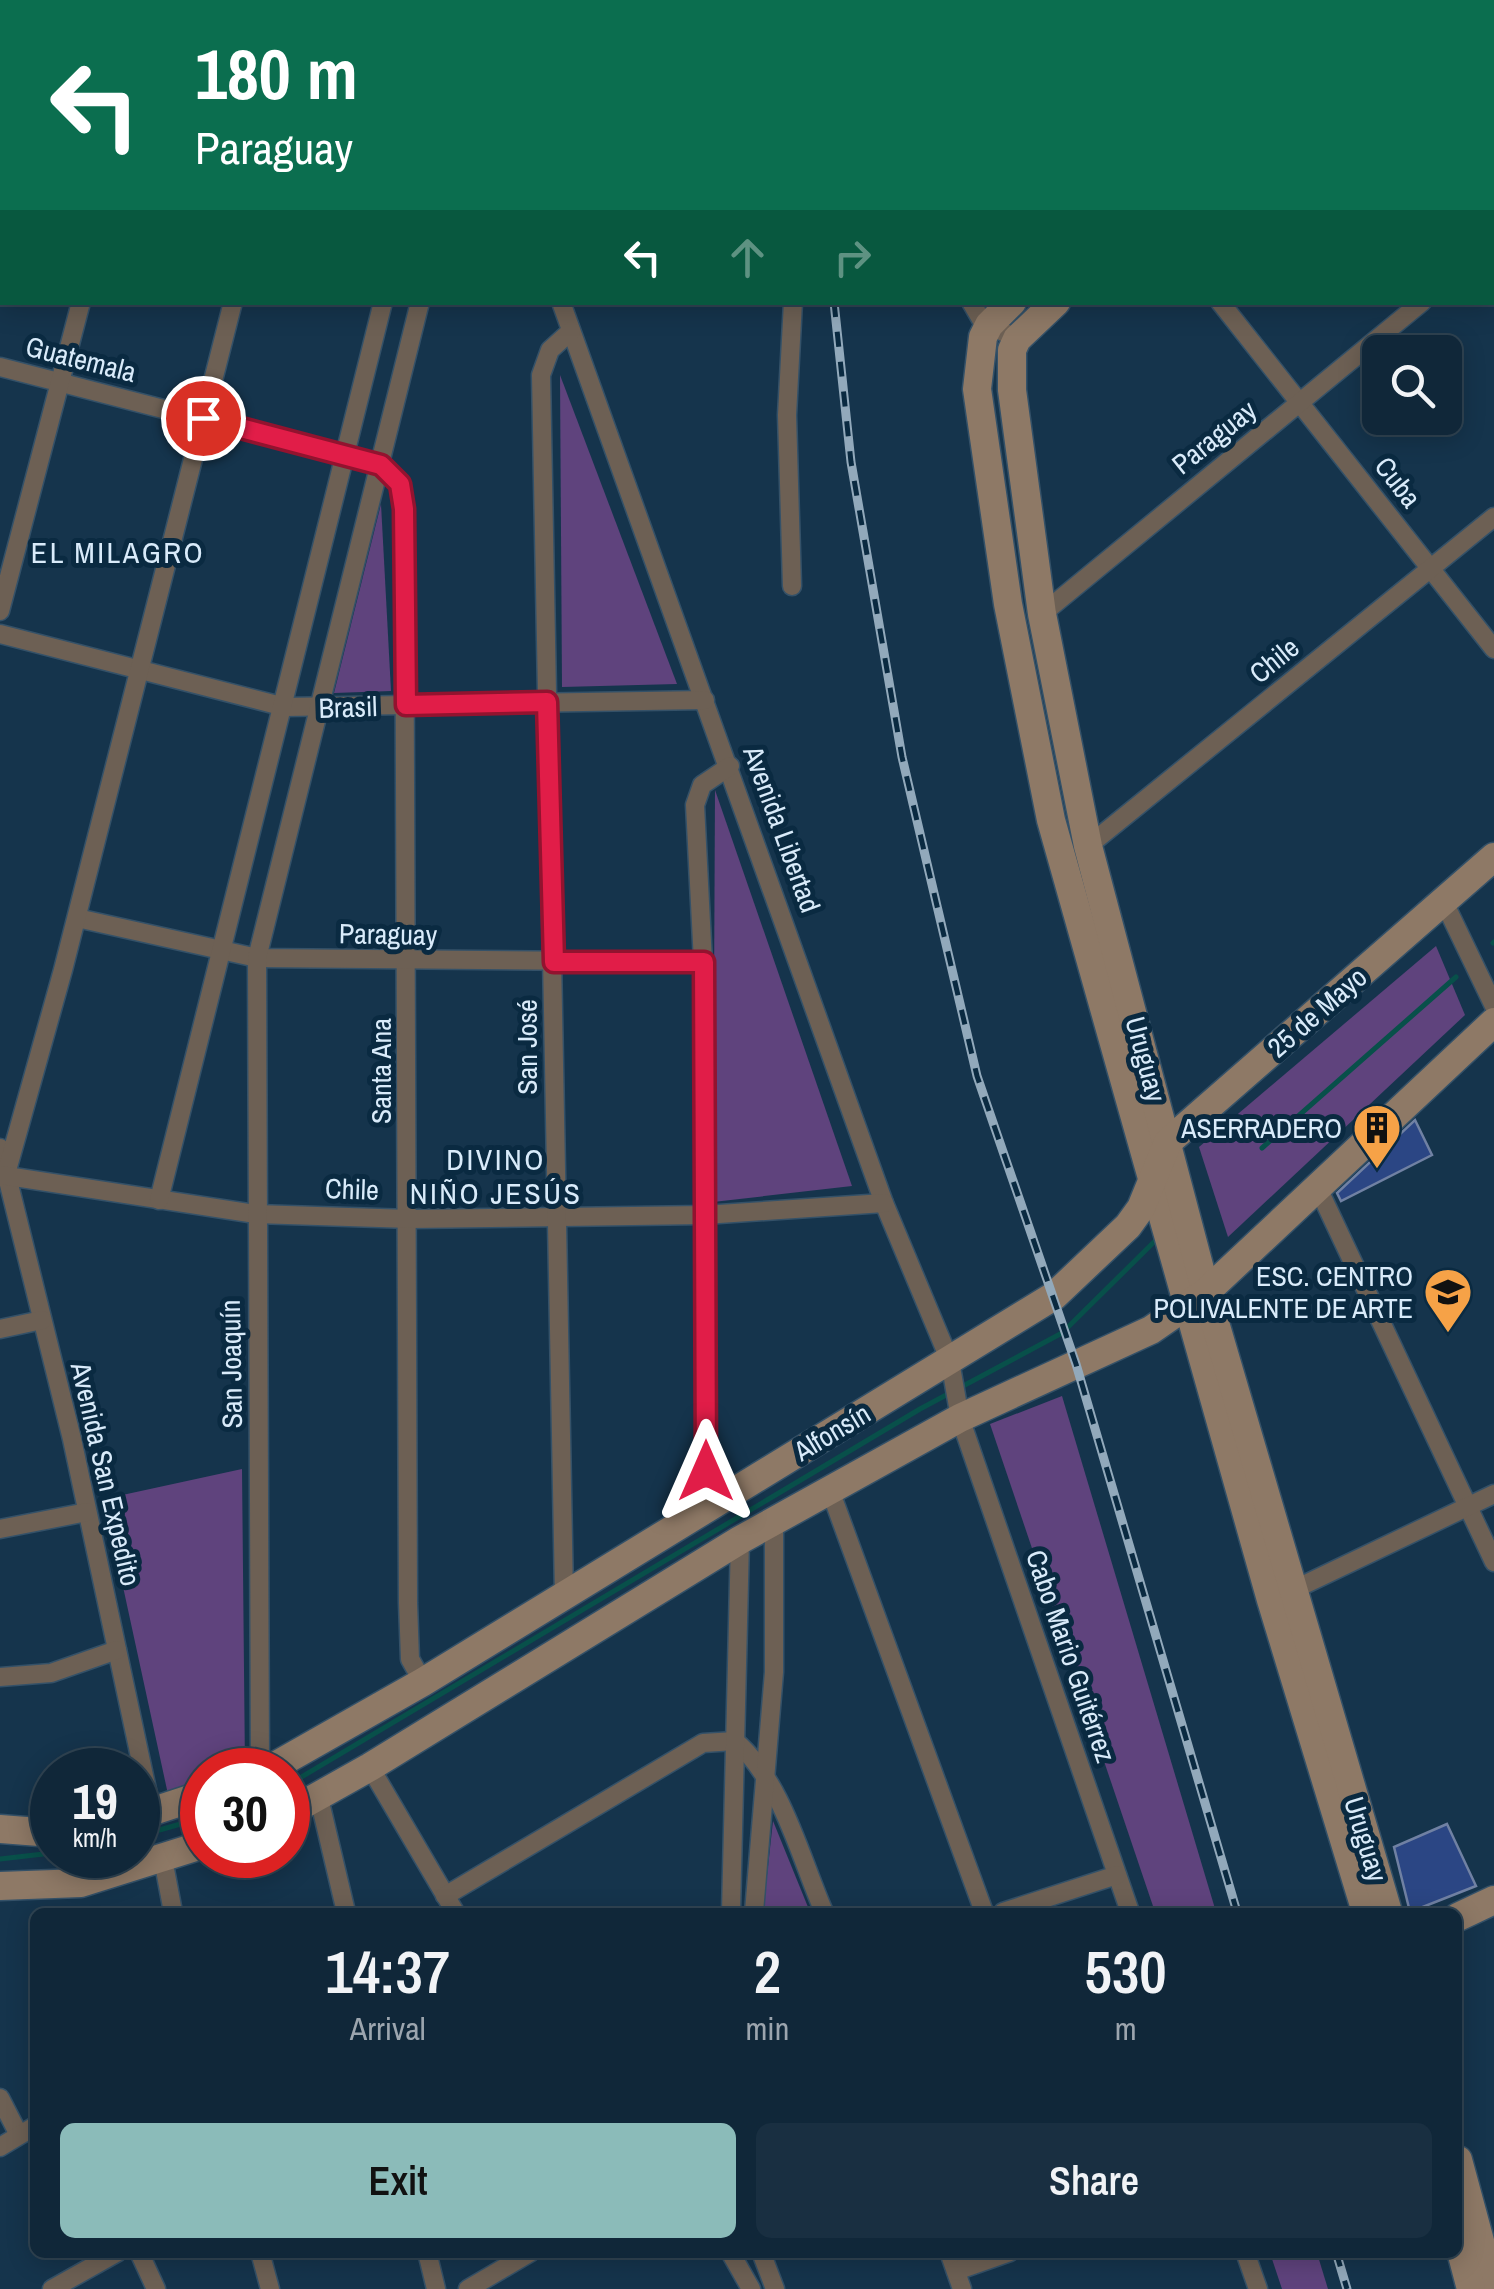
<!DOCTYPE html>
<meta charset="utf-8">
<style>
:root{--surface:#102739;--page:#192f41;--text:#f1f3f6;--muted:#9ca5ae;--line:#304453;--accent:#8bbbb9}
body{margin:0;font-family:"Archivo Narrow",sans-serif;background:var(--page);color:var(--text);height:100vh;display:flex;flex-direction:column;font-size:38px;white-space:nowrap}
*{box-sizing:border-box;margin:0}
p{font-size:32px;color:var(--muted)}
.icon{flex:none;width:55px;height:55px;fill:none;stroke:currentColor;stroke-width:2;stroke-linecap:round;stroke-linejoin:round}
.map{position:relative;flex:1;overflow:hidden}
.details{position:absolute;left:30px;top:1908px;width:1432px;height:350px;display:flex;flex-direction:column;background:var(--surface);border-radius:15px;box-shadow:0 5px 25px #0003,0 0 0 2px var(--line)}
.details>*{flex:none}
.guide{position:absolute;left:0px;top:0px;width:1495px;height:305px;box-shadow:0 5px 25px #0003,0 0 0 2px var(--line);background:#0b6e4f;color:#fff;overflow:hidden}
.fabs{position:absolute;left:1362px;top:335px;display:grid;gap:20px}
.fabs a{display:grid;place-items:center;width:100px;height:100px;border-radius:15px;background:var(--surface);box-shadow:0 5px 25px #0003,0 0 0 2px var(--line);font-size:50px}
.speed{position:absolute;left:30px;top:1748px;display:flex;gap:20px;font-size:50px;font-weight:700;text-align:center}
.speed>*{display:grid;place-content:center;width:130px;height:130px;border-radius:50%;background:var(--surface);box-shadow:0 5px 25px #0003,0 0 0 2px var(--line);line-height:1}
.speed small{font-size:25px;font-weight:400}
.speed .limit{border:15px solid #d22;background:#fff;color:#111}
.pin{position:absolute;display:grid;place-items:center;width:85px;height:85px;color:#fff;margin:-42px;border:5px solid #fff;border-radius:50%;box-shadow:0 2px 10px #0007}
.me{position:absolute;width:110px;margin:-55px;rotate:0deg;stroke-linejoin:round;filter:drop-shadow(0 0 8px #0008)}
.turn{display:flex;align-items:center;gap:35px;height:210px;padding:0 30px;font-size:45px}
.turn .icon{width:130px;height:130px;stroke-width:2.5}
.turn b{display:block;font-size:70px;line-height:85px}
.lanes{display:flex;align-items:center;height:95px;padding:0 30px;background:#0003;justify-content:center;gap:50px;direction:ltr}
.lanes .off{opacity:.35}
.eta{display:flex;justify-content:space-evenly;align-items:center;height:170px;text-align:center}
.eta b{font-size:60px;font-weight:600;line-height:70px}
.primary-button{display:flex;gap:20px;margin-top:auto;padding:20px 30px}
.primary-button a{flex:1;height:115px;border-radius:15px;background:var(--accent);color:#111;font-size:40px;font-weight:600;line-height:115px;text-align:center}
.primary-button a+a{background:var(--page);color:var(--text)}
.map>svg:first-child{display:block}
.green{fill:#5f437d}
.lines{fill:none;stroke-linecap:round;stroke-linejoin:round}
.stream{stroke:#08504a;stroke-width:5}
.building{fill:#2b4684;stroke:#7081a3;stroke-width:2.5}
.street-casing{stroke:#345168;stroke-width:21}
.secondary-casing{stroke:#345168;stroke-width:31}
.street{stroke:#6d6054;stroke-width:18}
.secondary{stroke:#8e7966;stroke-width:28}
.rail-casing{stroke:#92a9bb;stroke-width:9}
.rail{stroke:#0a2a41;stroke-width:5;stroke-dasharray:15;stroke-linecap:butt}
.route-casing{stroke:#92132f;stroke-width:25}
.route{stroke:#e11d48;stroke-width:18}
.labels{text-anchor:middle;dominant-baseline:central;stroke-width:10;stroke-linejoin:round;paint-order:stroke}
.street-label{font-size:28px;fill:#d9ebfa;stroke:#0a2a41}
.poi-label{font-size:28px;fill:#d9ebfa;stroke:#0a2a41;text-anchor:end}
.neighbourhood-label{font-size:30px;letter-spacing:2.5px;fill:#d9ebfa;stroke:#0a2a41}
</style>
<div class="map">
<svg width="1494" height="2289" viewBox="0 0 1494 2289">
<rect width="100%" height="100%" fill="#15344c"/>
<g class="green">
<polygon points="560,375 677,684 562,687"/>
<polygon points="381,504 391,691 334,693"/>
<polygon points="715,790 852,1186 713,1202"/>
<polygon points="1436,946 1465,1015 1228,1237 1199,1147"/>
<polygon points="1062,1396 1216,1912 1155,1912 990,1424"/>
<polygon points="242,1469 245,1770 202,1770 202,1788 169,1799 104,1499"/>
<polygon points="773,1821 810,1912 763,1912"/>
<polygon points="1270,2253 1317,2253 1328,2289 1282,2289"/>
</g>
<g class="lines">
<g class="stream">
<polyline points="1493,943 1494,942"/>
<polyline points="1262,1148 1456,977"/>
<polyline points="288,1785 920,1409 1062,1333 1157,1239"/>
<polyline points="138,1836 202,1818"/>
<polyline points="0,1859 52,1853"/>
</g>
</g>
<g class="building">
<polygon points="1415,1120 1432,1155 1341,1201 1337,1193"/>
<polygon points="1447,1824 1476,1886 1410,1912 1394,1847"/>
</g>
<g class="lines">
<g class="street-casing">
<g id="street">
<polyline points="450,0 451,2"/>
<polyline points="776,0 776,2"/>
<polyline points="974,0 976,2"/>
<polyline points="398,2 403,0"/>
<polyline points="485,2 486,0"/>
<polyline points="619,2 619,0"/>
<polyline points="937,2 937,0"/>
<polyline points="1169,2 1173,0"/>
<polyline points="0,201 2,200"/>
<polyline points="1492,245 1494,244"/>
<polyline points="561,302 884,1203 950,1361 960,1418 1130,1912"/>
<polyline points="971,302 982,321 1017,339"/>
<polyline points="1220,302 1494,649"/>
<polyline points="0,367 381,465 400,484 404,509 408,1603 410,1659 423,1682"/>
<polyline points="792,586 787,415 793,302"/>
<polyline points="0,611 81,302"/>
<polyline points="1042,614 1422,302"/>
<polyline points="0,634 285,707 705,700"/>
<polyline points="1088,846 1494,517"/>
<polyline points="1444,902 1494,1006"/>
<polyline points="77,918 257,958 703,962"/>
<polyline points="0,1148 72,1439 152,1813"/>
<polyline points="6,1174 63,970 233,302"/>
<polyline points="0,1175 256,1214 410,1219 704,1215 884,1203"/>
<polyline points="1318,1188 1494,1562"/>
<polyline points="159,1200 383,302"/>
<polyline points="0,1329 42,1320"/>
<polyline points="830,1490 984,1912"/>
<polyline points="706,1508 703,962 695,805 702,785 730,766"/>
<polyline points="0,1529 87,1512"/>
<polyline points="1291,1591 1494,1494"/>
<polyline points="564,1594 541,375 550,350 571,331"/>
<polyline points="0,1677 51,1673 117,1650"/>
<polyline points="370,1767 455,1912"/>
<polyline points="260,1770 257,958 420,302"/>
<polyline points="319,1798 346,1912"/>
<polyline points="163,1859 173,1912"/>
<path d="M445,1896L703,1743L735,1741C782,1781 800,1857 824,1912"/>
<polyline points="731,1912 740,1540"/>
<polyline points="754,1912 774,1672 774,1522"/>
<polyline points="1003,1912 1117,1875"/>
<polyline points="0,2098 19,2135"/>
<polyline points="0,2147 35,2126"/>
<polyline points="139,2252 156,2289"/>
<polyline points="260,2252 270,2289"/>
<polyline points="427,2252 436,2289"/>
<polyline points="730,2252 751,2289"/>
<polyline points="761,2252 775,2289"/>
<polyline points="949,2252 962,2289"/>
<polyline points="1245,2252 1258,2289"/>
<polyline points="956,2271 1010,2252"/>
<polyline points="52,2289 118,2252"/>
<polyline points="468,2289 531,2252"/>
</g>
</g>
<g class="secondary-casing">
<g id="secondary">
<polyline points="279,2 283,0"/>
<polyline points="1385,2 1388,0"/>
<polyline points="1433,2 1436,0"/>
<polyline points="0,139 2,138"/>
<polyline points="1012,302 989,325 983,337 977,389 1008,604 1051,820 1271,1600 1366,1912"/>
<polyline points="1056,302 1017,339 1012,350 1012,390 1042,614 1088,846 1206,1292 1388,1912"/>
<polyline points="268,1770 423,1682 1054,1296 1128,1226 1141,1208 1168,1142 1494,857"/>
<polyline points="288,1813 370,1767 740,1540 960,1418 1151,1330 1206,1292 1494,1022"/>
<polyline points="138,1816 202,1795"/>
<polyline points="0,1829 52,1833"/>
<polyline points="0,1886 81,1883 202,1845"/>
<polyline points="1458,1917 1494,1900"/>
<polyline points="1458,2160 1493,2289"/>
<polyline points="1458,2240 1471,2289"/>
</g>
</g>
<use href="#street" class="street"/>
<use href="#secondary" class="secondary"/>
<g class="rail-casing">
<g id="rail">
<polyline points="847,2 847,0"/>
<polyline points="834,302 851,462 902,757 977,1076 1076,1364 1237,1912"/>
<polyline points="1336,2252 1347,2289"/>
</g>
</g>
<use href="#rail" class="rail"/>
</g>
<g class="lines">
<g class="route-casing">
<polyline id="route" points="203,418 381,465 400,484 404,509 406,705 547,702 554,962 704,962 706,1471"/>
</g>
<use href="#route" class="route"/>
</g>
<defs>
<g id="building-pin" transform="scale(2.5)"><path d="M0 17L-7.5 6A9.5 9.5 0 1 1 7.5 6Z" fill="#f6a247" stroke="#0a2a41"/><path d="M-4-6H4V6H1V3H-1V6H-4ZM-2.5-4.3h1.7v1.8h-1.7ZM.8-4.3h1.7v1.8H.8ZM-2.5-1h1.7V.8h-1.7ZM.8-1h1.7V.8H.8Z" fill="#111"/></g>
<g id="school-pin" transform="scale(2.5)"><path d="M0 17L-7.5 6A9.5 9.5 0 1 1 7.5 6Z" fill="#f6a247" stroke="#0a2a41"/><path d="M0-5L7-2L0 1L-7-2ZM-4 1L0 2.5L4 1V4Q0 6-4 4Z" fill="#111"/></g>
</defs>
<g fill-rule="evenodd">
<use href="#building-pin" x="1377" y="1128"/>
<use href="#school-pin" x="1448" y="1292"/>
</g>
<g class="labels">
<g class="street-label">
<text transform="translate(81 359) rotate(14)">Guatemala</text>
<text transform="translate(1214 437) rotate(-39)">Paraguay</text>
<text transform="translate(1398 482) rotate(52)">Cuba</text>
<text transform="translate(1274 660) rotate(-39)">Chile</text>
<text transform="translate(348 707) rotate(-2)">Brasil</text>
<text transform="translate(782 829) rotate(70)">Avenida Libertad</text>
<text transform="translate(388 934) rotate(1)">Paraguay</text>
<text transform="translate(1317 1012) rotate(-41)">25 de Mayo</text>
<text transform="translate(527 1047) rotate(-90)">San José</text>
<text transform="translate(1146 1059) rotate(75)">Uruguay</text>
<text transform="translate(381 1071) rotate(-90)">Santa Ana</text>
<text transform="translate(352 1189) rotate(2)">Chile</text>
<text transform="translate(231 1364) rotate(-91)">San Joaquín</text>
<text transform="translate(832 1432) rotate(-31)">Alfonsín</text>
<text transform="translate(106 1474) rotate(77)">Avenida San Expedito</text>
<text transform="translate(1071 1656) rotate(71)">Cabo Mario Guitérrez</text>
<text transform="translate(1366 1839) rotate(73)">Uruguay</text>
</g>
<g class="poi-label">
<text x="1342" y="1128">ASERRADERO</text>
<text x="1413" y="1276">ESC. CENTRO<tspan x="1413" dy="32">POLIVALENTE DE ARTE</tspan></text>
</g>
<g class="neighbourhood-label">
<text x="118" y="552">EL MILAGRO</text>
<text x="496" y="1159">DIVINO<tspan x="496" dy="34">NIÑO JESÚS</tspan></text>
</g>
</g>
</svg>
<div class="fabs">
<a><svg class="icon" aria-label="search" viewBox="0 0 24 24"><circle cx="10" cy="10" r="6"/><path d="M15 15l6 6"/></svg></a>
</div>
<div class="speed"><div>19<small>km/h</small></div><div class="limit">30</div></div>
<div class="pin" style="left:203px;top:418px;background:#d93025"><svg class="icon" aria-label="arrive" viewBox="0 0 24 24"><path d="M6 21V4h12l-3 4 3 4H6"/></svg></div>
<svg class="me" style="left:706px;top:1471px" viewBox="-20 -20 40 40"><path d="M0-17L14 15 0 8-14 15z" fill="#e11d48" stroke="#fff" stroke-width="4"/></svg>
<div class="guide">
<div class="turn"><svg class="icon" aria-label="left" viewBox="0 0 24 24"><path d="M17 20v-9H6M10 6l-5 5 5 5"/></svg><div><b>180 m</b>Paraguay</div></div>
<div class="lanes"><svg class="icon" aria-label="left" viewBox="0 0 24 24"><path d="M17 20v-9H6M10 6l-5 5 5 5"/></svg><svg class="icon off" aria-label="ahead" viewBox="0 0 24 24"><path d="M12 20V5M6 11l6-6 6 6"/></svg><svg class="icon off" aria-label="right" viewBox="0 0 24 24"><path d="M7 20v-9h11M14 6l5 5-5 5"/></svg></div>
</div>
<section class="details">
<div class="eta">
<div><b>14:37</b><p>Arrival</p></div>
<div><b>2</b><p>min</p></div>
<div><b>530</b><p>m</p></div>
</div>
<div class="primary-button"><a>Exit</a><a>Share</a></div>
</section>
</div>
